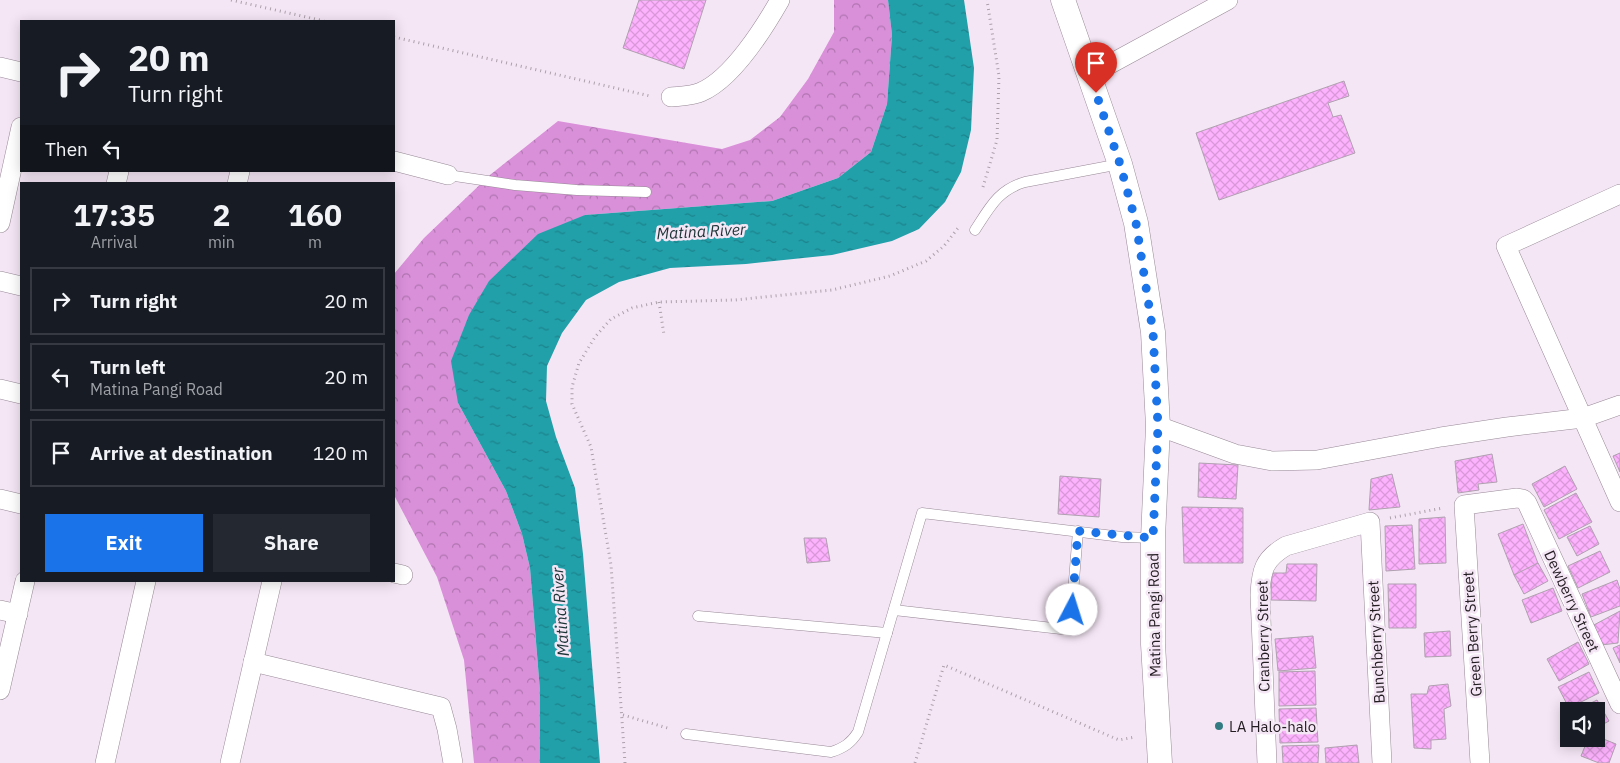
<!DOCTYPE html>
<style>
:root{--surface:#171b24;--page:#242831;--text:#f1f3f6;--muted:#9ea1a6;--line:#363941;--accent:#1a73e8}
body{margin:0;font-family:"IBM Plex Sans",sans-serif;background:var(--page);color:var(--text);height:100vh;display:flex;flex-direction:column;font-size:19px;white-space:nowrap}
*{box-sizing:border-box;margin:0}
p{font-size:16px;color:var(--muted)}
.icon{flex:none;width:28px;height:28px;fill:none;stroke:currentColor;stroke-width:2;stroke-linecap:round;stroke-linejoin:round}
.map{position:relative;flex:1;overflow:hidden}
.details{position:absolute;left:20px;top:182px;width:375px;height:400px;display:flex;flex-direction:column;background:var(--surface);border-radius:0px;box-shadow:0 2px 12px #0003}
.details>*{flex:none}
.banner{position:absolute;left:20px;top:20px;width:375px;height:152px;border-radius:0px;box-shadow:0 2px 12px #0003;background:#171b24;color:var(--text);overflow:hidden}
.buttons{position:absolute;left:1560px;top:702px;display:grid;gap:10px}
.buttons a{display:grid;place-items:center;width:45px;height:45px;border-radius:0px;background:var(--surface);box-shadow:0 2px 12px #0003;font-size:25px}
.pin{position:absolute;display:grid;place-items:center;width:42px;height:42px;color:#fff;margin:-51px -21px;border-radius:50% 50% 50% 0;rotate:-45deg;box-shadow:0 0 5px #0007}
.pin .icon{rotate:45deg}
.me{position:absolute;width:55px;margin:-28px;rotate:5deg;stroke-linejoin:round;filter:drop-shadow(0 0 4px #0008)}
.turn{display:flex;align-items:center;gap:18px;height:105px;padding:0 25px;font-size:22px}
.turn .icon{width:65px;height:65px;stroke-width:2.5}
.turn b{display:block;font-size:35px;line-height:42px}
.then{display:flex;align-items:center;height:48px;padding:0 25px;background:#0003;gap:10px;font-size:19px}
.eta{display:flex;justify-content:space-evenly;align-items:center;height:85px;text-align:center}
.eta b{font-size:30px;font-weight:800;line-height:35px}
.primary-button{display:flex;gap:10px;margin-top:auto;padding:10px 25px}
.primary-button a{flex:1;height:58px;border-radius:0px;background:var(--accent);color:#fff;font-size:20px;font-weight:800;line-height:58px;text-align:center}
.primary-button a+a{background:var(--page);color:var(--text)}
ul{padding:0;list-style:none}
li{display:flex;align-items:center;gap:15px;height:68px;margin:0 10px 8px;padding:0 15px;border:2px solid var(--line);border-radius:0px}
li div{flex:1}
li b{display:block;font-size:19px}
li em{font-style:normal}
.map>svg:first-child{display:block}
.forest{fill:url(#forest-crowns)}
.water{fill:url(#water-ripples)}
.building{fill:url(#building-cross-hatch);stroke:#afa1af}
.lines{fill:none;stroke-linecap:round;stroke-linejoin:round}
.service-casing{stroke:#978996;stroke-width:11}
.minor-casing{stroke:#978996;stroke-width:20}
.tertiary-casing{stroke:#978996;stroke-width:25}
.path{stroke:#aca0ab;stroke-width:3;stroke-dasharray:1 4;stroke-linecap:butt}
.service{stroke:#fff;stroke-width:10}
.minor{stroke:#fff;stroke-width:19}
.tertiary{stroke:#fff;stroke-width:24}
.route{stroke:#1a73e8;stroke-width:9;stroke-dasharray:0 16.2}
.poi-dot{fill:#337b82;stroke:#f5e6f5;stroke-width:2}
.labels{text-anchor:middle;dominant-baseline:central;stroke-width:5;stroke-linejoin:round;paint-order:stroke}
.street-label{font-size:15px;fill:#231d22;stroke:#f5e6f5}
.poi-label{font-size:15px;fill:#231d22;stroke:#f5e6f5;text-anchor:start}
.water-label{font-size:16px;font-style:italic;fill:#1b3436;stroke:#f5e6f5}
</style>
<div class="map">
<svg width="1620" height="763" viewBox="0 0 1620 763">
<defs>
<pattern id="forest-crowns" width="20" height="18" patternUnits="userSpaceOnUse" patternTransform="scale(1.25)"><rect width="20" height="18" fill="#d990d9"/><path d="M2 6a3 3 0 1 1 6 0M12 15a3 3 0 1 1 6 0" fill="none" stroke="#b075b0"/></pattern>
<pattern id="water-ripples" width="26" height="14" patternUnits="userSpaceOnUse" patternTransform="scale(1.25)"><rect width="26" height="14" fill="#21a0aa"/><path d="M2 4q2-2 4 0t4 0M15 11q2-2 4 0t4 0" fill="none" stroke="#1c828a"/></pattern>
<pattern id="building-cross-hatch" width="8" height="8" patternUnits="userSpaceOnUse" patternTransform="scale(1.25)"><rect width="8" height="8" fill="#fdb2fd"/><path d="M0 0l8 8M0 8l8-8" fill="none" stroke="#d999d9"/></pattern>
</defs>
<rect width="100%" height="100%" fill="#f5e6f5"/>
<polygon class="forest" points="834,0 888,0 892,35 887,104 871,152 838,178 772,201 585,215 458,403 506,491 522,534 530,568 540,691 540,763 474,763 464,660 437,577 394,495 394,274 424,238 490,175 558,121 722,149 750,140 780,117 808,79 834,32"/>
<polygon class="water" points="888,0 964,0 974,68 971,130 961,172 945,202 919,229 892,241 832,255 746,264 670,268 619,282 586,300 562,333 547,366 546,401 556,437 575,488 583,554 600,763 540,763 540,691 530,568 522,534 506,491 458,403 451,361 469,315 489,281 538,234 585,215 772,201 838,178 871,152 887,104 892,35"/>
<g class="building">
<polygon points="639,0 706,0 684,69 623,48"/>
<polygon points="1344,81 1349,96 1328,103 1333,117 1341,115 1355,153 1219,200 1196,133"/>
<polygon points="1620,453 1620,472 1613,456"/>
<polygon points="1492,454 1497,482 1478,484 1479,490 1458,493 1455,461"/>
<polygon points="1199,463 1238,465 1236,499 1198,497"/>
<polygon points="1565,466 1577,489 1544,507 1532,484"/>
<polygon points="1392,474 1400,507 1369,510 1371,479"/>
<polygon points="1060,476 1101,479 1099,517 1058,514"/>
<polygon points="1576,493 1592,522 1559,539 1544,510"/>
<polygon points="1182,507 1243,508 1243,563 1184,563"/>
<polygon points="1445,517 1446,563 1419,564 1419,519"/>
<polygon points="1523,524 1539,566 1514,575 1498,534"/>
<polygon points="1412,525 1415,569 1386,571 1385,526"/>
<polygon points="1590,526 1599,544 1577,556 1567,537"/>
<polygon points="804,538 826,538 830,561 807,563"/>
<polygon points="1600,551 1610,572 1578,588 1568,566"/>
<polygon points="1538,563 1548,581 1524,594 1514,575"/>
<polygon points="1287,564 1317,564 1316,601 1271,600 1272,573 1286,573"/>
<polygon points="1617,580 1620,589 1620,606 1591,617 1582,594"/>
<polygon points="1388,584 1416,584 1416,628 1389,628"/>
<polygon points="1553,588 1562,611 1531,623 1522,600"/>
<polygon points="1620,611 1618,643 1601,645 1592,626"/>
<polygon points="1450,631 1451,656 1425,657 1424,633"/>
<polygon points="1313,636 1316,668 1278,671 1275,639"/>
<polygon points="1578,642 1589,664 1559,681 1547,659"/>
<polygon points="1620,645 1620,663 1613,648"/>
<polygon points="1315,671 1316,705 1279,706 1279,672"/>
<polygon points="1589,672 1599,693 1569,708 1558,687"/>
<polygon points="1448,684 1451,706 1444,709 1446,739 1431,740 1431,749 1414,748 1411,694 1427,694 1429,686"/>
<polygon points="1597,700 1609,721 1596,728 1596,711 1575,711"/>
<polygon points="1316,708 1318,742 1280,743 1279,709"/>
<polygon points="1596,736 1616,744 1609,763 1599,763 1581,756 1588,739 1596,739"/>
<polygon points="1319,745 1318,763 1283,763 1282,746"/>
<polygon points="1357,745 1359,763 1326,763 1325,748"/>
</g>
<g class="lines">
<g class="service-casing">
<g id="service">
<polyline points="448,175 515,185 577,190 646,192"/>
<path d="M975,230C990,207 998,190 1025,182L1120,164"/>
<polyline points="894,610 1070,630 1078,531"/>
<polyline points="698,616 887,633"/>
<path d="M686,734L831,752C844,748 851,743 858,732L922,513L1122,537L1153,538"/>
</g>
</g>
<g class="minor-casing">
<g id="minor">
<polyline points="0,67 21,72"/>
<polyline points="1090,75 1228,0"/>
<path d="M671,97C680,96 693,96 701,92C732,79 764,28 780,0"/>
<polyline points="394,161 448,175"/>
<polyline points="116,184 119,171"/>
<polyline points="237,184 240,171"/>
<polyline points="1620,194 1506,246 1620,502"/>
<polyline points="0,223 21,127"/>
<polyline points="0,281 21,286"/>
<polyline points="0,389 21,394"/>
<polyline points="1158,426 1235,454 1272,461 1317,460 1441,437 1507,427 1583,418 1620,405"/>
<polyline points="0,499 21,504"/>
<polyline points="394,573 403,575"/>
<polyline points="0,610 18,614"/>
<polyline points="253,662 441,707 447,729 453,763"/>
<polyline points="0,690 25,581"/>
<polyline points="105,763 146,581"/>
<polyline points="230,763 272,581"/>
<path d="M1267,763L1260,595C1261,570 1264,559 1286,546L1370,522L1382,763"/>
<polyline points="1480,763 1464,505 1517,498 1523,499 1527,503 1620,704"/>
</g>
</g>
<g class="tertiary-casing">
<polyline id="tertiary" points="1063,0 1120,164 1136,223 1153,332 1158,426 1153,538 1153,644 1160,763"/>
</g>
<g class="path">
<polyline points="231,0 324,21"/>
<polyline points="394,37 650,96"/>
<polyline points="983,187 997,140 999,76 987,0"/>
<polyline points="659,302 664,335"/>
<polyline points="1390,518 1443,508"/>
<polyline points="623,715 671,729"/>
<polyline points="625,763 611,565 591,447 572,404 572,387 579,363 595,337 611,319 632,308 659,302 735,300 832,290 890,276 926,261 944,246 958,228"/>
<polyline points="915,763 944,665 1119,740 1135,737"/>
</g>
<use href="#service" class="service"/>
<use href="#minor" class="minor"/>
<use href="#tertiary" class="tertiary"/>
</g>
<g class="lines">
<polyline class="route" points="1072,610 1078,531 1153,538 1158,426 1153,332 1136,223 1120,164 1096,93"/>
</g>
<circle class="poi-dot" cx="1219" cy="726" r="5"/>
<g class="labels">
<g class="street-label">
<text transform="translate(1572 601) rotate(65)">Dewberry Street</text>
<text transform="translate(1154 615) rotate(-91)">Matina Pangi Road</text>
<text transform="translate(1472 634) rotate(-94)">Green Berry Street</text>
<text transform="translate(1263 636) rotate(-91)">Cranberry Street</text>
<text transform="translate(1376 642) rotate(-93)">Bunchberry Street</text>
</g>
<g class="poi-label">
<text x="1229" y="726">LA Halo-halo</text>
</g>
<g class="water-label">
<text transform="translate(701 231) rotate(-3)">Matina River</text>
<text transform="translate(560 612) rotate(-94)">Matina River</text>
</g>
</g>
</svg>
<div class="buttons">
<a><svg class="icon" aria-label="sound" viewBox="0 0 24 24"><path d="M4 9h4l5-4v14l-5-4H4zM17 9q2 3 0 6"/></svg></a>
</div>
<div class="pin" style="left:1096px;top:93px;background:#d93025"><svg class="icon" aria-label="arrive" viewBox="0 0 24 24"><path d="M6 21V4h12l-3 4 3 4H6"/></svg></div>
<svg class="me" style="left:1072px;top:610px" viewBox="-20 -20 40 40"><circle r="19" fill="#fff"/><path d="M0-13L10 11 0 6-10 11z" fill="#1a73e8"/></svg>
<div class="banner">
<div class="turn"><svg class="icon" aria-label="right" viewBox="0 0 24 24"><path d="M7 20v-9h11M14 6l5 5-5 5"/></svg><div><b>20 m</b>Turn right</div></div>
<div class="then">Then<svg class="icon" aria-label="left" viewBox="0 0 24 24"><path d="M17 20v-9H6M10 6l-5 5 5 5"/></svg></div>
</div>
<section class="details">
<div class="eta">
<div><b>17:35</b><p>Arrival</p></div>
<div><b>2</b><p>min</p></div>
<div><b>160</b><p>m</p></div>
</div>
<ul>
<li><svg class="icon" aria-label="right" viewBox="0 0 24 24"><path d="M7 20v-9h11M14 6l5 5-5 5"/></svg><div><b>Turn right</b></div><em>20 m</em></li>
<li><svg class="icon" aria-label="left" viewBox="0 0 24 24"><path d="M17 20v-9H6M10 6l-5 5 5 5"/></svg><div><b>Turn left</b><p>Matina Pangi Road</p></div><em>20 m</em></li>
<li><svg class="icon" aria-label="arrive" viewBox="0 0 24 24"><path d="M6 21V4h12l-3 4 3 4H6"/></svg><div><b>Arrive at destination</b></div><em>120 m</em></li>
</ul>
<div class="primary-button"><a>Exit</a><a>Share</a></div>
</section>
</div>
